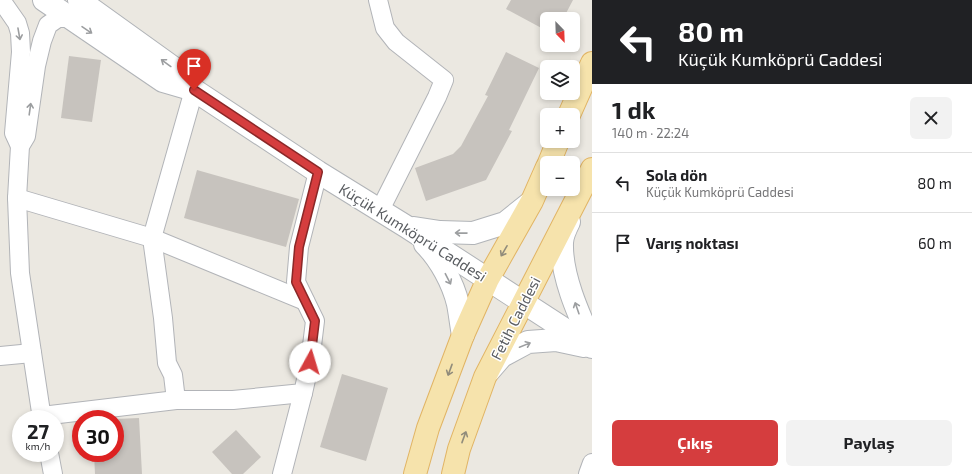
<!DOCTYPE html>
<html lang="tr">
<meta charset="utf-8">
<style>
:root{--surface:#fff;--page:#f2f2f2;--text:#202124;--muted:#757577;--line:#e0e0e0;--accent:#d53d3e}
body{margin:0;font-family:"Exo 2",sans-serif;background:var(--page);color:var(--text);height:100vh;display:flex;flex-direction:column;font-size:15px;white-space:nowrap}
*{box-sizing:border-box;margin:0}
p{font-size:13px;color:var(--muted)}
.icon{flex:none;width:22px;height:22px;fill:none;stroke:currentColor;stroke-width:2;stroke-linecap:round;stroke-linejoin:round}
.map{position:relative;flex:1;overflow:hidden}
.details{display:flex;flex-direction:column;background:var(--surface);width:380px}
.details>*{flex:none}
.guide{background:#202124;color:#fff;overflow:hidden}
.needle{width:26px;rotate:157deg}
.buttons{position:absolute;left:540px;top:12px;display:grid;gap:8px}
.buttons a{display:grid;place-items:center;width:40px;height:40px;border-radius:6px;background:var(--surface);box-shadow:0 2px 6px #0003;font-size:20px}
.speed{position:absolute;left:12px;top:410px;display:flex;gap:8px;font-size:20px;font-weight:700;text-align:center}
.speed>*{display:grid;place-content:center;width:52px;height:52px;border-radius:50%;background:var(--surface);box-shadow:0 2px 6px #0003;line-height:1}
.speed small{font-size:10px;font-weight:400}
.speed .limit{border:6px solid #d22;background:#fff;color:#111}
.pin{position:absolute;display:grid;place-items:center;width:34px;height:34px;color:#fff;margin:-41px -17px;border-radius:50% 50% 50% 0;rotate:-45deg;box-shadow:0 0 4px #0007}
.pin .icon{rotate:45deg}
.me{position:absolute;width:44px;margin:-22px;rotate:6deg;stroke-linejoin:round;filter:drop-shadow(0 0 3px #0008)}
.turn{display:flex;align-items:center;gap:14px;height:84px;padding:0 20px;font-size:18px}
.turn .icon{width:52px;height:52px;stroke-width:2.5}
.turn b{display:block;font-size:28px;line-height:34px}
.round{display:grid;place-items:center;flex:none;width:42px;height:42px;border-radius:6px;background:var(--page)}
.head{display:flex;align-items:center;justify-content:space-between;height:68px;padding:0 20px}
h1{font-size:24px;font-weight:700;line-height:30px}
.action{display:flex;gap:8px;margin-top:auto;padding:8px 20px}
.action a{flex:1;height:46px;border-radius:6px;background:var(--accent);color:#fff;font-size:16px;font-weight:700;line-height:46px;text-align:center}
.action a+a{background:var(--page);color:var(--text)}
ul{padding:0;list-style:none}
li{display:flex;align-items:center;gap:12px;height:60px;padding:0 20px;border-top:1px solid var(--line)}
li div{flex:1}
li b{display:block;font-size:15px}
li em{font-style:normal}
main{display:flex;flex:1;min-height:0}
.map>svg:first-child{display:block}
.building{fill:#c7c3be}
.lines{fill:none;stroke-linecap:round;stroke-linejoin:round}
.street-casing{stroke:#b2b4b8;stroke-width:20}
.secondary-casing{stroke:#b1b4b8;stroke-width:24}
.primary-casing{stroke:#e1b464;stroke-width:24}
.street{stroke:#fff;stroke-width:18}
.secondary{stroke:#fff;stroke-width:22}
.primary{stroke:#f6e3ac;stroke-width:22}
.oneway{stroke:#9c9ea0}
.oneway2{stroke:#918c7b}
.route-casing{stroke:#8a2828;stroke-width:10}
.route{stroke:#d53d3e;stroke-width:7}
.labels{text-anchor:middle;dominant-baseline:central;stroke-width:3;stroke-linejoin:round;paint-order:stroke}
.street-label{font-size:15px;fill:#5a5d61;stroke:#fff}
</style>
<main>
<div class="map">
<svg width="592" height="474" viewBox="0 0 592 474">
<rect width="100%" height="100%" fill="#ebe8e1"/>
<g class="building">
<polygon points="511,0 573,0 563,19 547,19 547,31 506,9"/>
<polygon points="506,52 539,68 509,130 512,131 486,180 426,201 415,168 453,154 461,146 488,96 485,95"/>
<polygon points="69,56 101,60 92,122 61,118"/>
<polygon points="197,170 299,199 286,247 184,218"/>
<polygon points="342,374 388,388 366,461 320,447"/>
<polygon points="139,418 142,474 95,474 94,453 115,453 115,419"/>
<polygon points="236,430 261,457 243,474 232,474 212,452"/>
</g>
<g class="lines">
<g class="street-casing">
<g id="street">
<polyline points="1,0 17,23 20,33 21,52 14,133 20,146"/>
<polyline points="378,0 385,28 396,42 444,80 437,97 380,210"/>
<polyline points="17,198 152,238 305,301"/>
<polyline points="0,356 32,353"/>
<polyline points="176,400 173,375 167,363 163,318 152,238 194,90"/>
<polyline points="42,416 176,400 233,400 303,393 310,362 315,321 296,282 299,247 318,172"/>
<polyline points="42,419 20,273 17,198 20,146 26,136 36,66 42,41 48,25 58,18 70,18"/>
<polyline points="49,453 53,474"/>
<polyline points="282,474 303,393"/>
<polyline points="588,474 592,463"/>
</g>
</g>
<g class="secondary-casing">
<g id="secondary">
<polyline points="44,0 163,81 194,90"/>
<polyline points="79,0 175,69 194,90 318,172 407,227 592,347"/>
<path d="M569,222C566,228 562,236 562,243C561,276 579,315 592,344"/>
<polyline points="414,228 440,232 473,233 505,223 530,203"/>
<path d="M425,244C440,259 453,283 458,304C460,314 461,325 463,335"/>
<polyline points="489,371 502,356 528,342 556,340 584,346"/>
</g>
</g>
<g class="primary-casing">
<g id="primary">
<polyline points="569,115 592,63"/>
<polyline points="549,163 558,141"/>
<polyline points="415,474 428,428 463,335 488,279 532,201 547,167"/>
<polyline points="453,474 459,449 485,377 592,169"/>
</g>
</g>
<use href="#street" class="street"/>
<use href="#secondary" class="secondary"/>
<use href="#primary" class="primary"/>
</g>
<defs><path id="oneway-shaft" d="M-6 0H5M1.5-3L5.5 0L1.5 3" fill="none" stroke-width="1.6" stroke-linecap="round" stroke-linejoin="round"/></defs>
<g class="oneway">
<use href="#oneway-shaft" transform="translate(87 30) rotate(34)"/>
<use href="#oneway-shaft" transform="translate(19 34) rotate(80)"/>
<use href="#oneway-shaft" transform="translate(166 63) rotate(-144)"/>
<use href="#oneway-shaft" transform="translate(30 109) rotate(-82)"/>
<use href="#oneway-shaft" transform="translate(461 233) rotate(-179)"/>
<use href="#oneway-shaft" transform="translate(448 279) rotate(63)"/>
<use href="#oneway-shaft" transform="translate(577 308) rotate(-109)"/>
<use href="#oneway-shaft" transform="translate(525 345) rotate(-22)"/>
</g>
<g class="oneway2">
<use href="#oneway-shaft" transform="translate(504 251) rotate(120)"/>
<use href="#oneway-shaft" transform="translate(450 370) rotate(110)"/>
<use href="#oneway-shaft" transform="translate(464 437) rotate(-70)"/>
</g>
<g class="lines">
<g class="route-casing">
<polyline id="route" points="194,90 318,172 299,247 296,282 315,321 310,362"/>
</g>
<use href="#route" class="route"/>
</g>
<g class="labels">
<g class="street-label">
<text transform="translate(413 232) rotate(32)">Küçük Kumköprü Caddesi</text>
<text transform="translate(515 318) rotate(-63)">Fetih Caddesi</text>
</g>
</g>
</svg>
<div class="buttons">
<a><svg class="needle" viewBox="-14 -14 28 28"><path d="M0-13l5 13h-10z" fill="#e53935"/><path d="M0 13l5-13h-10z" fill="#757577"/></svg></a>
<a><svg class="icon" aria-label="layers" viewBox="0 0 24 24"><path d="M12 4l9 5-9 5-9-5zM3 14l9 5 9-5"/></svg></a>
<a>+</a>
<a>−</a>
</div>
<div class="speed"><div>27<small>km/h</small></div><div class="limit">30</div></div>
<div class="pin" style="left:194px;top:90px;background:#d93025"><svg class="icon" aria-label="arrive" viewBox="0 0 24 24"><path d="M6 21V4h12l-3 4 3 4H6"/></svg></div>
<svg class="me" style="left:310px;top:362px" viewBox="-20 -20 40 40"><circle r="19" fill="#fff"/><path d="M0-13L10 11 0 6-10 11z" fill="#d53d3e"/></svg>
</div>
<section class="details">
<div class="guide">
<div class="turn"><svg class="icon" aria-label="left" viewBox="0 0 24 24"><path d="M17 20v-9H6M10 6l-5 5 5 5"/></svg><div><b>80 m</b>Küçük Kumköprü Caddesi</div></div>
</div>
<div class="head"><div><h1>1 dk</h1><p>140 m · 22:24</p></div><a class="round"><svg class="icon" aria-label="close" viewBox="0 0 24 24"><path d="M6 6l12 12M18 6L6 18"/></svg></a></div>
<ul>
<li><svg class="icon" aria-label="left" viewBox="0 0 24 24"><path d="M17 20v-9H6M10 6l-5 5 5 5"/></svg><div><b>Sola dön</b><p>Küçük Kumköprü Caddesi</p></div><em>80 m</em></li>
<li><svg class="icon" aria-label="arrive" viewBox="0 0 24 24"><path d="M6 21V4h12l-3 4 3 4H6"/></svg><div><b>Varış noktası</b></div><em>60 m</em></li>
</ul>
<div class="action"><a>Çıkış</a><a>Paylaş</a></div>
</section>
</main>
